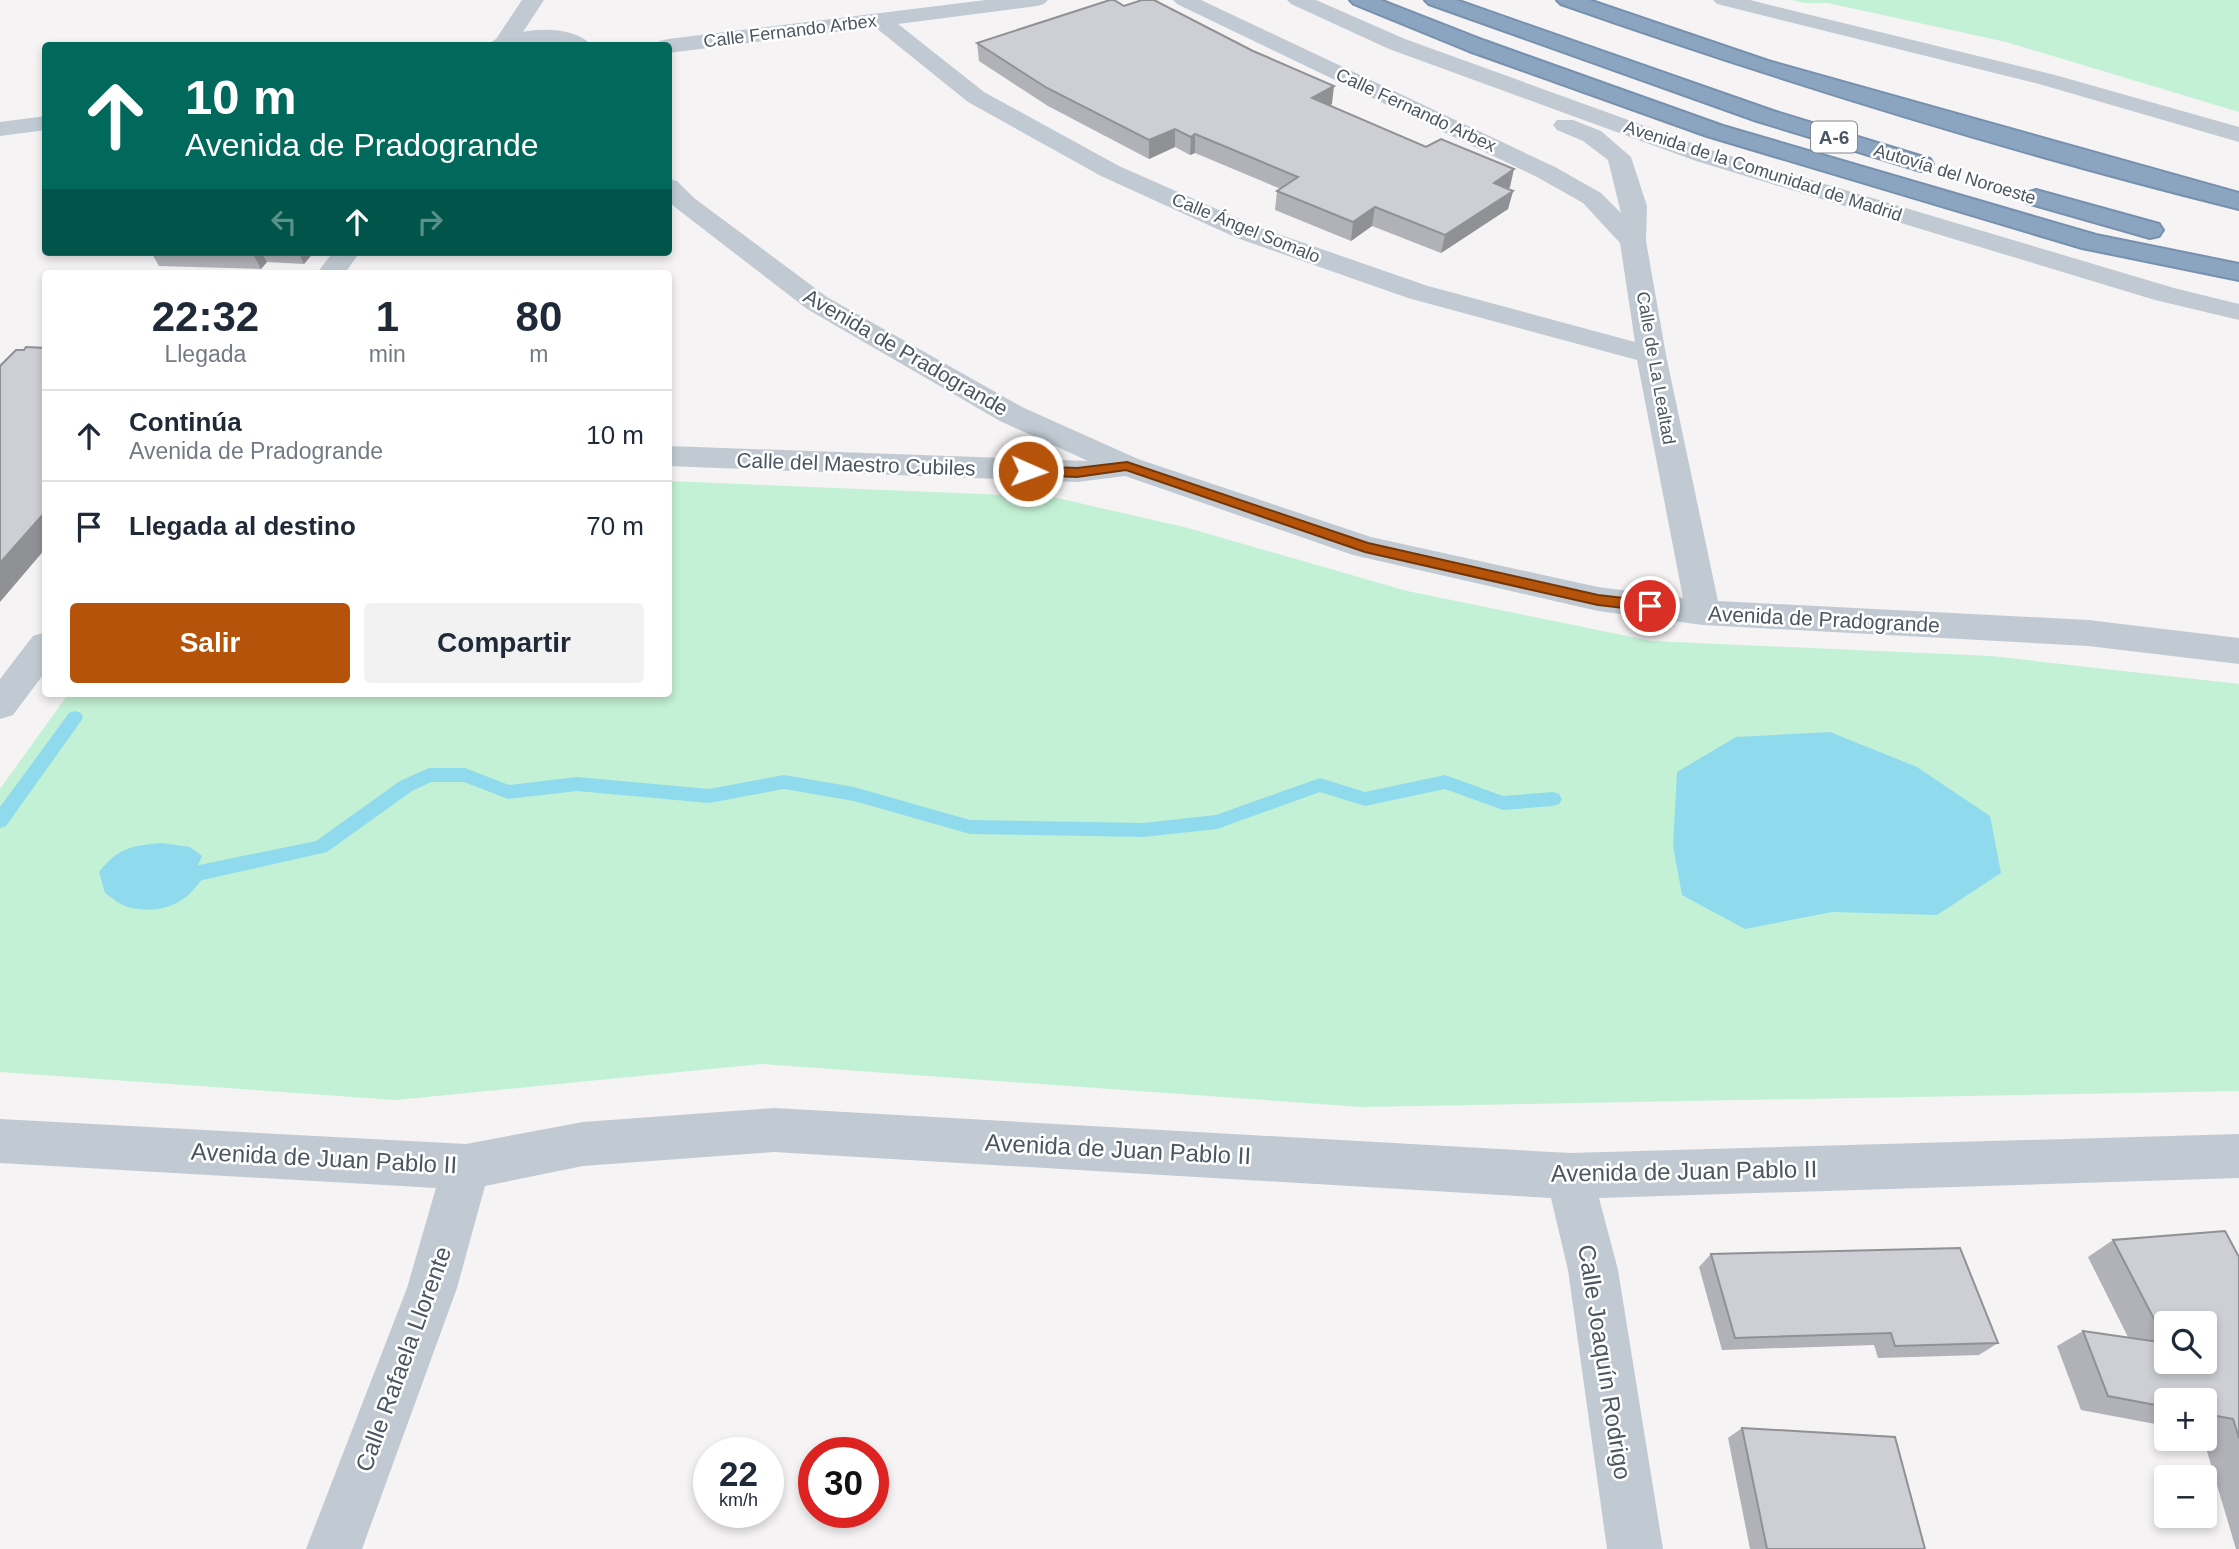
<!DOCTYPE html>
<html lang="es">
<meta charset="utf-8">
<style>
:root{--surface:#fff;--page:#f2f2f3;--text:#1f2937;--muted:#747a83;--line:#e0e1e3;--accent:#b45309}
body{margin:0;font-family:Arial,sans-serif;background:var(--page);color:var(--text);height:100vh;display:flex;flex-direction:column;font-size:26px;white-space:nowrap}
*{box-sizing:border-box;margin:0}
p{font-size:23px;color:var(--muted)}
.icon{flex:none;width:38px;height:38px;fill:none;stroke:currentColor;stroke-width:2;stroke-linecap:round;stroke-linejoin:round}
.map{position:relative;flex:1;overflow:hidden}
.panel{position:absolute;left:42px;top:270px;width:630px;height:427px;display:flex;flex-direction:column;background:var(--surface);border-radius:7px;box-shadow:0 4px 10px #0003}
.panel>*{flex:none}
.hud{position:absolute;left:42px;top:42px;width:630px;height:214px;border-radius:7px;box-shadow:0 4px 10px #0003;background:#00695c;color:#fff;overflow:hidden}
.buttons{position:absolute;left:2154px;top:1311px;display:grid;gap:14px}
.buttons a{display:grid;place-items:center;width:63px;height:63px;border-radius:7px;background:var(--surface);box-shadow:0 4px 10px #0003;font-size:35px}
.speed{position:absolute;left:693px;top:1437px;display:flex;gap:14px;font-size:35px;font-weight:700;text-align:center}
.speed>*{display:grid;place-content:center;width:91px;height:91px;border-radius:50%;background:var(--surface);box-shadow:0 4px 10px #0003;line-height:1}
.speed small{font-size:18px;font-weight:400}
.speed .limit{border:10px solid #d22;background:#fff;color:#111}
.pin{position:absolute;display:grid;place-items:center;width:60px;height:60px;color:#fff;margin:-30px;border:4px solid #fff;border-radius:50%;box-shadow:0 2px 7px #0007}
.me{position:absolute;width:77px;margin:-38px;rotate:92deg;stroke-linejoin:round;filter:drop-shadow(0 0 5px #0008)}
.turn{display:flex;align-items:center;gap:24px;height:147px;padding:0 28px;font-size:32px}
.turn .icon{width:91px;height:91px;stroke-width:2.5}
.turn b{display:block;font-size:49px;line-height:60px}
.lanes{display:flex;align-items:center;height:66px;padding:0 28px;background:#0003;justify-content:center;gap:35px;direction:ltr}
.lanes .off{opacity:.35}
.eta{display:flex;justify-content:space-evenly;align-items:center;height:119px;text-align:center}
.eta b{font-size:42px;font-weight:700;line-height:49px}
.action{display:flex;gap:14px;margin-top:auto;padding:14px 28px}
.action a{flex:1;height:80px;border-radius:7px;background:var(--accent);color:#fff;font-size:28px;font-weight:700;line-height:80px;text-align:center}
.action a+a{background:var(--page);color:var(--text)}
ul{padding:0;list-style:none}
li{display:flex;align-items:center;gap:21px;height:91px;padding:0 28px;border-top:2px solid var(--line)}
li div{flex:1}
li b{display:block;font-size:26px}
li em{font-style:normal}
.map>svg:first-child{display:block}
.green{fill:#c3f1d5}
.water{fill:#90daee}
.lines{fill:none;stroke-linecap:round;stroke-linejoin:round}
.stream{fill:#90daee;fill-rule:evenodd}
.highway-casing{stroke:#7690ad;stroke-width:4}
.street{fill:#c1cad2;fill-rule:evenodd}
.highway{fill:#8ba5c1;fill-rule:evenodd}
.wall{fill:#b0b2b7}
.shaded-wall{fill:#909195}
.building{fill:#cdcfd5;stroke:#909195;stroke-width:2}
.route{fill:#b45309;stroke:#753606;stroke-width:2}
.labels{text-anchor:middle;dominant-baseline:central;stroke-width:5;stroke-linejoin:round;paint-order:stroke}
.far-street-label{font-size:18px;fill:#4a5661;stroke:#fff}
.shield{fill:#fff;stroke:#808990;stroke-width:2}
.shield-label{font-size:19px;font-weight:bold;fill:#4a5661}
.street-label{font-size:21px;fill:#4a5661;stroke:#fff}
.near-street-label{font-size:24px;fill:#4a5661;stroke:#fff}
</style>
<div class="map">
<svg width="2239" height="1549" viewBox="0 0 2239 1549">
<rect width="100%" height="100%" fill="#f5f3f3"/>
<g class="green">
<polygon points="1792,0 2239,0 2239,112 2006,42 1828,3 1804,3"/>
<polygon points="669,481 1053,497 1188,528 1407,591 1652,641 1991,656 2239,684 2239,1091 1362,1107 761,1064 396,1100 0,1072 0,789 69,693 668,693"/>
</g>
<g class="water">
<polygon points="1830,732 1917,767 1990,816 2001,873 1937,915 1832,912 1745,929 1682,895 1673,846 1677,772 1736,737"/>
<path d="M162,843L190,847L202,856L194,874L203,877C186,905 160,915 128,907C120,905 112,898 105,893L99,872C120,847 130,846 162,843Z"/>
</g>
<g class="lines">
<g class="stream">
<polygon points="75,711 81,713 83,717 81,721 6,826 0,828 0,807 69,713"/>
<polygon points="429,768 465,768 509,785 577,777 709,789 784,775 854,787 970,820 1143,823 1216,815 1320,778 1365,792 1445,775 1503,796 1553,792 1559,794 1562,799 1559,804 1553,806 1503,810 1445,789 1365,806 1320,792 1217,829 1143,837 970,834 854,801 784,789 709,803 577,791 508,799 464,782 431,782 412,791 327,852 194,882 187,879 185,874 187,869 194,866 316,841 400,781"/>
</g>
<g class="highway-casing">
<g id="highway">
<polygon points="1350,0 1380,0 1485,41 1723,126 2096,235 2239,264 2239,280 2082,248 1707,136 1469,51 1354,4"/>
<polygon points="1425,0 1456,0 1773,111 1930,159 1933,164 1930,169 1921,171 1757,121 1429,4"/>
<path d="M1557,0H1589L1768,61L2239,193V209C2010,152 1784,82 1561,4Z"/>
<polygon points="2036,190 2159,224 2163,230 2159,236 2150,238 2027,203 2023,198 2027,193"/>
</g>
</g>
<g class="street">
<path d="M522,0H544L523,32C543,28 577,28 592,46L539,43L486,46L496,39Z"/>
<polygon points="986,0 1048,0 1044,4 1037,6 898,24 984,92 1119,166 1255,226 1428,286 1635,342 1620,243 1583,203 1537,177 1177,4 1173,0 1201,0 1555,167 1601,193 1621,213 1608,160 1583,141 1557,130 1553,125 1557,120 1573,120 1601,131 1631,157 1647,206 1646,241 1666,355 1718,601 2088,620 2239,638 2239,664 2088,646 1703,625 1598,611 1353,555 1125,476 1077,482 668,466 668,446 1088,461 1000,421 807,309 676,208 668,201 668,179 677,181 694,198 827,297 1022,407 1138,459 1371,537 1598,587 1683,598 1637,360 1408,298 1237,238 1101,176 968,102 875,27 668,53 668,46 657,46 660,41 668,39"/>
<polygon points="1287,0 1316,0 1405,39 1714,151 2174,288 2239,304 2239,320 2155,300 1696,161 1389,49 1291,4"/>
<polygon points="1713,0 1750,0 2055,75 2239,127 2239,142 2039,84 1717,4"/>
<polygon points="46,116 46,130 0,136 0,122"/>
<polygon points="333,252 360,252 345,273 317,273"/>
<polygon points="46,632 46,671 13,715 0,719 0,679 33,636"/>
<polygon points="774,1108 1570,1153 2239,1134 2239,1178 1599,1198 1618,1270 1663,1549 1607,1549 1568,1270 1551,1198 774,1152 583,1166 485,1186 457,1288 362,1549 306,1549 407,1288 436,1188 0,1163 0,1119 466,1144 583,1122"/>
</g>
<use href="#highway" class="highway"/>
</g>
<g class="wall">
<polygon points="1124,6 1332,104 1330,105 1510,187 1508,189 1513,191 1508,209 1441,253 1372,226 1351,241 1275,210 1277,191 1281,189 1195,153 1190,155 1175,147 1149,159 1048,106 979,61 977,43"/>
<polygon points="151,252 314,252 304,264 267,262 261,269 159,266"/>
<polygon points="2113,1240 2239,1257 2239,1549 2236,1549 2203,1438 2205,1438 2205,1400 2166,1400 2166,1426 2081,1410 2057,1346 2083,1331 2128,1337 2088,1257"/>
<polygon points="1711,1254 1998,1343 1979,1355 1878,1358 1874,1345 1722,1350 1699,1267"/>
<polygon points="1742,1428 1925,1549 1750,1549 1728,1438"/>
</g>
<g class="shaded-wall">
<polygon points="1334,86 1332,104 1310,116 1312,98"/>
<polygon points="1175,129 1175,147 1149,159 1149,140"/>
<polygon points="1195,134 1195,153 1190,155 1191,137"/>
<polygon points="1514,169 1510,187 1490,201 1494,183"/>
<polygon points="1513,191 1508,209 1441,253 1445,235"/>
<polygon points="1375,207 1372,226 1351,241 1353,222"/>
<polygon points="252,252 261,252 267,262 261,269"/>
<polygon points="298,252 314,252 304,264"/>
<polygon points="46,511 46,548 0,602 0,563"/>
</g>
<g class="building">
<polygon points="1110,0 1114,0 1124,6 1142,0 1154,0 1253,51 1334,86 1312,98 1426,147 1441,139 1514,169 1494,183 1513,191 1445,235 1375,207 1353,222 1277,191 1298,177 1195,134 1191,137 1175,129 1149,140 1047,88 977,43"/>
<polygon points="26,347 46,348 46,511 0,563 0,366 16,350 24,350"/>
<polygon points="2225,1231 2239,1257 2239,1438 2233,1419 2205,1414 2205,1400 2166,1400 2166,1407 2108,1396 2083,1331 2166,1343 2166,1362 2205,1362 2205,1323 2166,1323 2166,1342 2113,1240"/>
<polygon points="1960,1248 1998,1343 1895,1346 1891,1333 1735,1338 1711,1254"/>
<polygon points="1742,1428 1895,1437 1925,1549 1767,1549"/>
</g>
<polygon class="route" points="1127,462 1368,543 1598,595 1650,601 1657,606 1650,611 1598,605 1365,552 1126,470 1077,477 1028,475 1022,471 1028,466 1077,468"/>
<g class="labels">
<g class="far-street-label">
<text transform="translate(790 31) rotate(-7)">Calle Fernando Arbex</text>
<text transform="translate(1416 110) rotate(25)">Calle Fernando Arbex</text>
<text transform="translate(1763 171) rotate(18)">Avenida de la Comunidad de Madrid</text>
<text transform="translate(1955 174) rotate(17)">Autovía del Noroeste</text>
<text transform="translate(1246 228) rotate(22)">Calle Ángel Somalo</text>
<text transform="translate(1656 368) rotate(80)">Calle de La Lealtad</text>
</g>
<rect class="shield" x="1811" y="121.5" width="46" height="31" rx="5"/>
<g class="shield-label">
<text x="1834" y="137">A-6</text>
</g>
<g class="street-label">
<text transform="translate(906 352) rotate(30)">Avenida de Pradogrande</text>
<text transform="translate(856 464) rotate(2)">Calle del Maestro Cubiles</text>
<text transform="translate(1824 619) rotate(3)">Avenida de Pradogrande</text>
</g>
<g class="near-street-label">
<text transform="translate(1118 1149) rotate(3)">Avenida de Juan Pablo II</text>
<text transform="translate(324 1158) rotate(3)">Avenida de Juan Pablo II</text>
<text transform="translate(1684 1171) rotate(-1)">Avenida de Juan Pablo II</text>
<text transform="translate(403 1359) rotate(-70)">Calle Rafaela Llorente</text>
<text transform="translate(1605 1362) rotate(81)">Calle Joaquín Rodrigo</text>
</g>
</g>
</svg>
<div class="buttons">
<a><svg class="icon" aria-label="search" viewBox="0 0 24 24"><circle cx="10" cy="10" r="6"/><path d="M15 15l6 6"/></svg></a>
<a>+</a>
<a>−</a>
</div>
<div class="speed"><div>22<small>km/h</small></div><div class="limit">30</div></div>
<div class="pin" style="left:1650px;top:606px;background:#d93025"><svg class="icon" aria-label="arrive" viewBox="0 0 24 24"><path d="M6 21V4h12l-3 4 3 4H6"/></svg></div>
<svg class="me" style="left:1028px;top:471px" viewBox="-20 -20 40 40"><circle r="17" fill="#b45309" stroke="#fff" stroke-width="3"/><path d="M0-11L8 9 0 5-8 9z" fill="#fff"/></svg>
<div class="hud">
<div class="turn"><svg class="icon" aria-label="ahead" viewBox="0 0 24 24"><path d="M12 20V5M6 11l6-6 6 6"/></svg><div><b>10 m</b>Avenida de Pradogrande</div></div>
<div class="lanes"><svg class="icon off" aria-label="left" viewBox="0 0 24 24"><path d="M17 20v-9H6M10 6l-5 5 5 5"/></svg><svg class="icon" aria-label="ahead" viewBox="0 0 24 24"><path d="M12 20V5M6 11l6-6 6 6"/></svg><svg class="icon off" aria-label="right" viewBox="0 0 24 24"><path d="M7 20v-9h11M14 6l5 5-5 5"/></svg></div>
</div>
<section class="panel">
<div class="eta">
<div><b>22:32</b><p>Llegada</p></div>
<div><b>1</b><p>min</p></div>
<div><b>80</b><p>m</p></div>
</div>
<ul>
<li><svg class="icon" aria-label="ahead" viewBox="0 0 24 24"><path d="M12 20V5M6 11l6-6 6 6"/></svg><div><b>Continúa</b><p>Avenida de Pradogrande</p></div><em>10 m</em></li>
<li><svg class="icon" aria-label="arrive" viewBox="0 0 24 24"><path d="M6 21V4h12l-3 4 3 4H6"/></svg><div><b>Llegada al destino</b></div><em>70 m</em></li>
</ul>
<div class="action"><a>Salir</a><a>Compartir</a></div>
</section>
</div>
